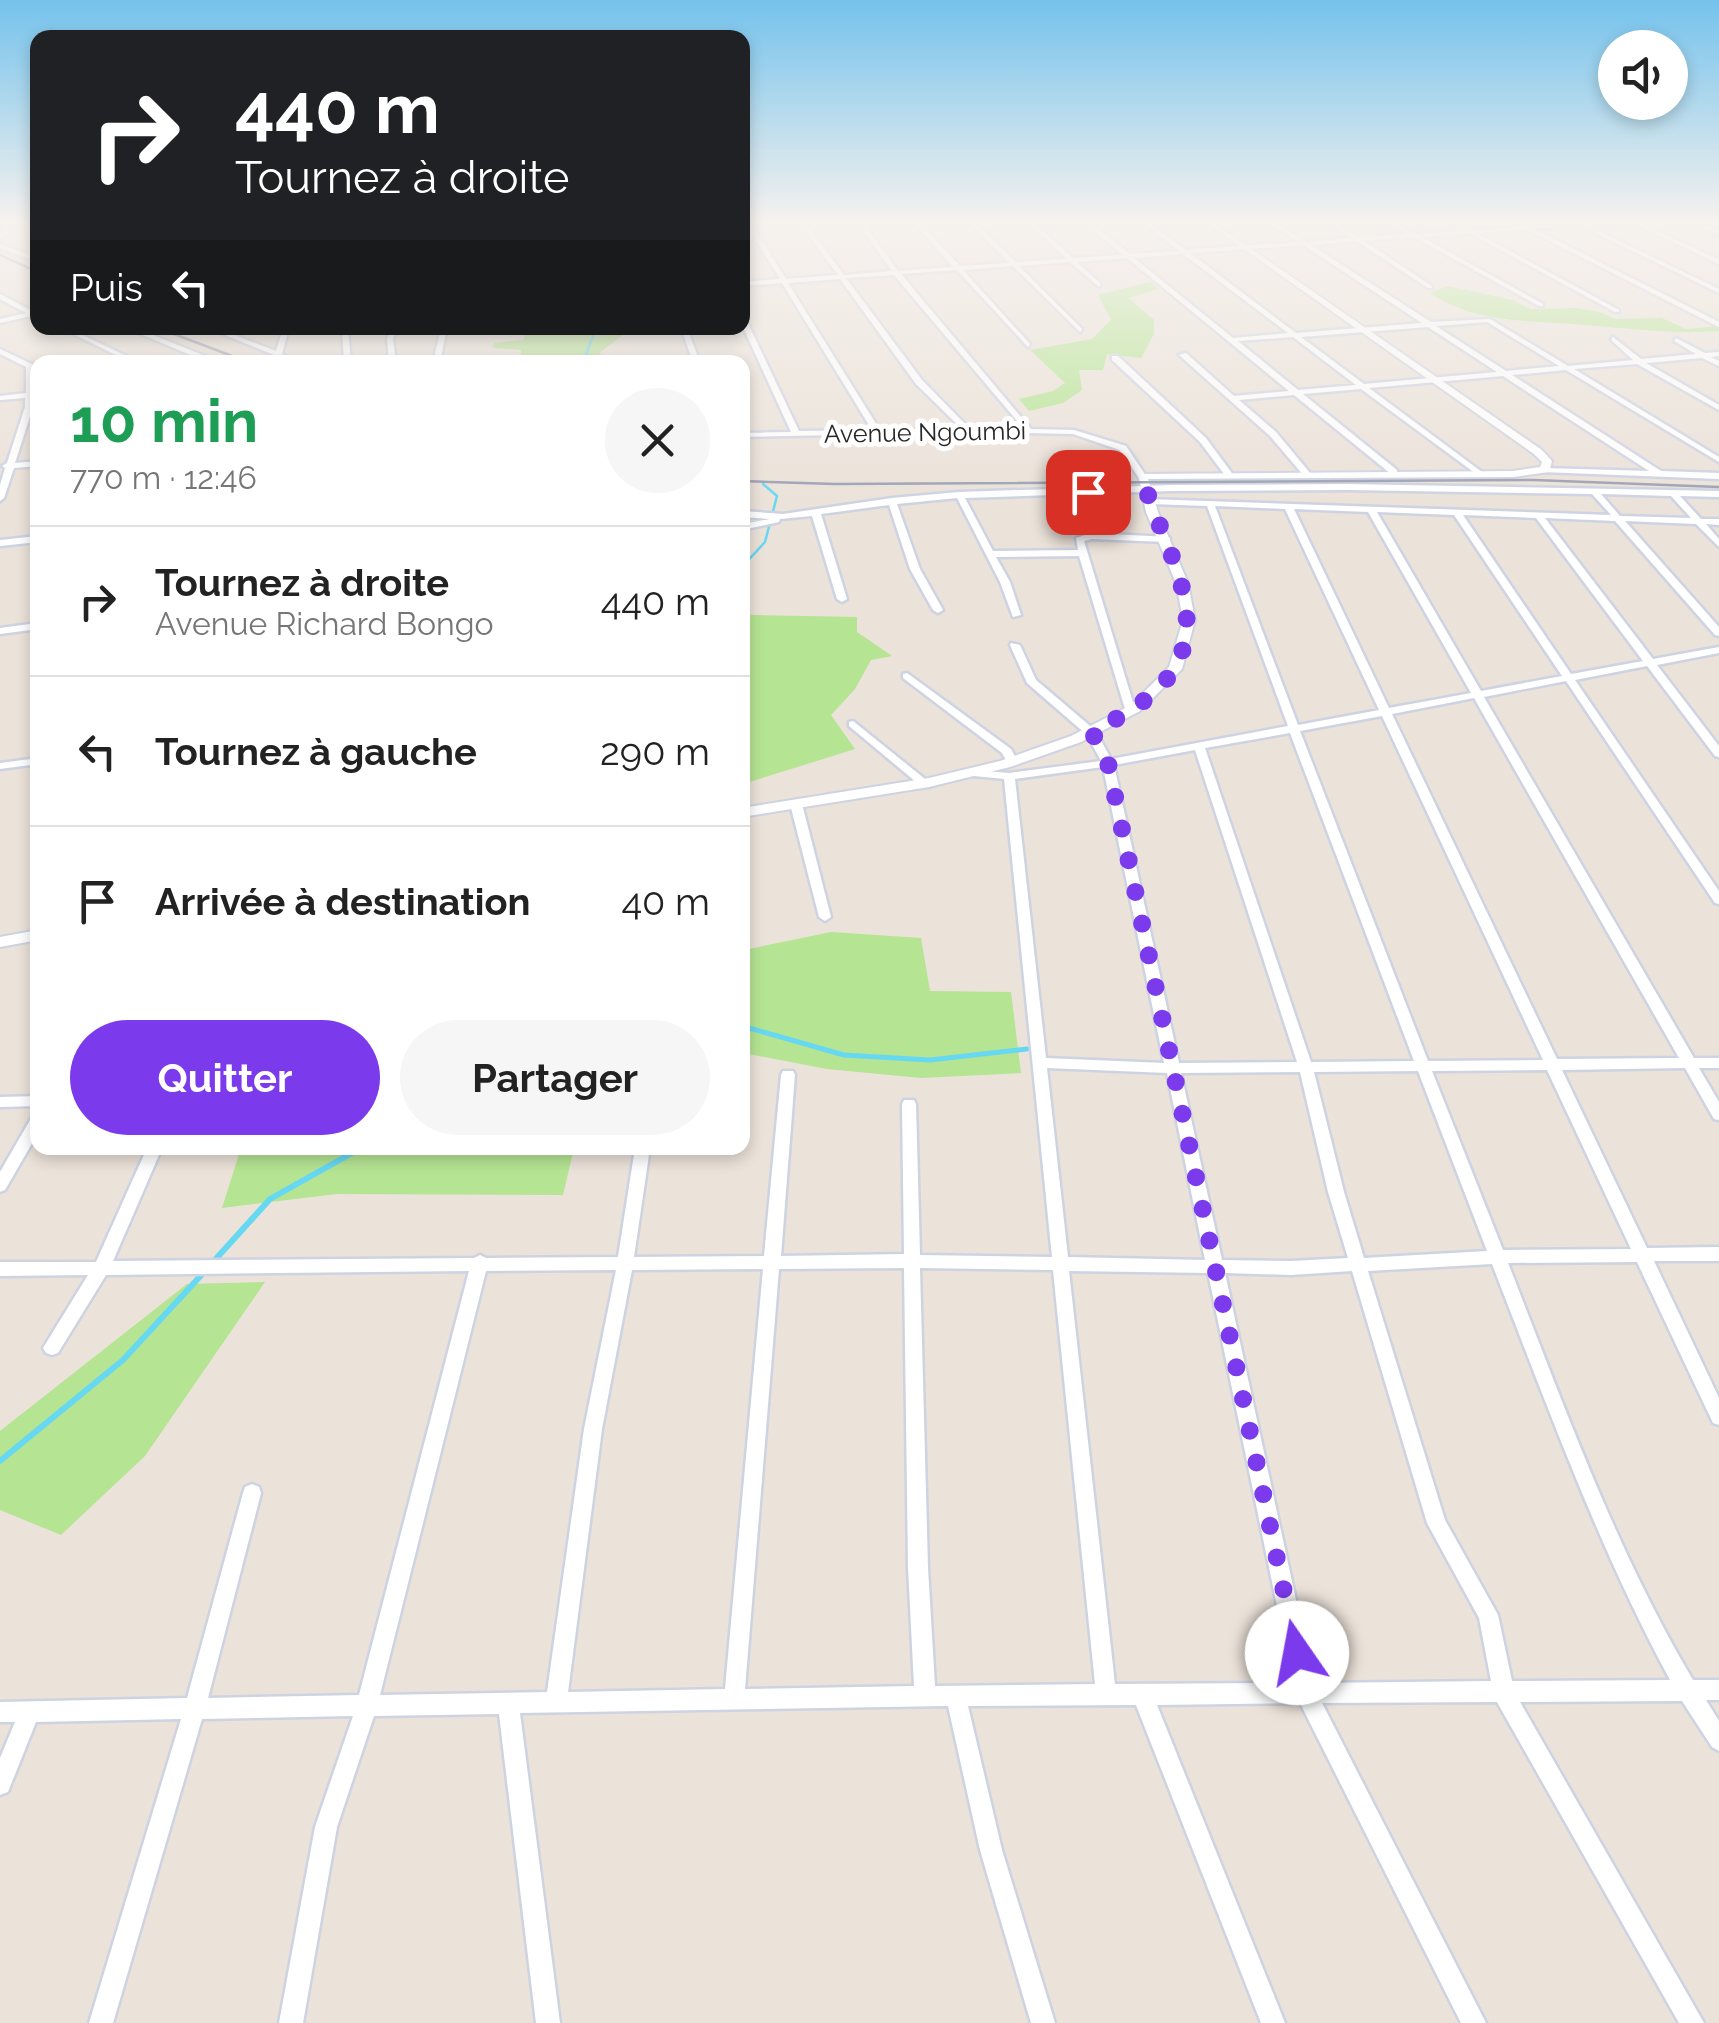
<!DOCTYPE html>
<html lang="fr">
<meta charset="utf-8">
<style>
:root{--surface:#fff;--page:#f6f6f6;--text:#222;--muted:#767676;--line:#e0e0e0;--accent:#7c3aed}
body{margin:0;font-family:Raleway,sans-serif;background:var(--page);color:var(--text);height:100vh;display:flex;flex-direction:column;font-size:38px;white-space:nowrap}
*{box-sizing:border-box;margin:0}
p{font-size:32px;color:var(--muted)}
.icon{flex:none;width:55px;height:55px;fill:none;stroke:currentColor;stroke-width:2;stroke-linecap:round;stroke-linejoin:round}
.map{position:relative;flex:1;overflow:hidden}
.sheet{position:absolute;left:30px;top:355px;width:720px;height:800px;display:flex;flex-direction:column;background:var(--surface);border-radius:20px;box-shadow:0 5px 15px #0003}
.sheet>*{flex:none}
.guide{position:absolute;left:30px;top:30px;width:720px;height:305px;border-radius:20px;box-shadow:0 5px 15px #0003;background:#202124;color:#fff;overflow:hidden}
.fabs{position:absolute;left:1598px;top:30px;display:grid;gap:20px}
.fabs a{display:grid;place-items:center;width:90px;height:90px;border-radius:50%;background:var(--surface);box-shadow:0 5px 15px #0003;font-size:50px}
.pin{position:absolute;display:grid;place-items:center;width:85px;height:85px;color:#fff;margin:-42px;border-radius:20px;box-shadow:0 5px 15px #0006}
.me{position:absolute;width:110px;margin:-55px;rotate:348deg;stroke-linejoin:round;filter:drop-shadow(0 0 8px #0008)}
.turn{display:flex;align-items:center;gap:35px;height:210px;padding:0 40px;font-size:45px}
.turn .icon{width:130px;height:130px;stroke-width:2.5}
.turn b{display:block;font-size:70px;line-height:85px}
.then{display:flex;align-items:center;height:95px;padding:0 40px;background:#0003;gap:20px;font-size:38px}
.round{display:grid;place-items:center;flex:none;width:105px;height:105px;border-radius:52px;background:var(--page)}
.overview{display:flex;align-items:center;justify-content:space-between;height:170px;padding:0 40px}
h1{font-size:60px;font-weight:700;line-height:75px;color:#1e9e55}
.primary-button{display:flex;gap:20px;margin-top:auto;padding:20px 40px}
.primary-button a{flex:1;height:115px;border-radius:60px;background:var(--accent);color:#fff;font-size:40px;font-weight:700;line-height:115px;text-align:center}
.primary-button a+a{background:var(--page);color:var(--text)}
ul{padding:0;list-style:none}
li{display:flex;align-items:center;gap:30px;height:150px;padding:0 40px;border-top:2px solid var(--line)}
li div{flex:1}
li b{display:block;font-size:38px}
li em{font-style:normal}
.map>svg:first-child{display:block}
.green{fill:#b5e493}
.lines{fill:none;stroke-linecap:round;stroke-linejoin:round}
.stream-far2{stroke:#67d8f2;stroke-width:2.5}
.stream-far1{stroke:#67d8f2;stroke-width:5}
.stream{stroke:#67d8f2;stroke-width:6}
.minor-casing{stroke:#ced3e2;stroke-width:5}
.tertiary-casing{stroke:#ced3e2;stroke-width:4}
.minor{fill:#fff;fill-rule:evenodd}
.tertiary{fill:#fff;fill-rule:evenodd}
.rail{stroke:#9ca1b3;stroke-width:2.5}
.route{stroke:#7c3aed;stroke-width:18;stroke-dasharray:0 32.4}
.labels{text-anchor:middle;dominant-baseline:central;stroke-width:10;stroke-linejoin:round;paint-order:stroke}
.far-street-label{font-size:25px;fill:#282828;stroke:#fff}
</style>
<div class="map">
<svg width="1719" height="2023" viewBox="0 0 1719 2023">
<rect width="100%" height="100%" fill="#ebe2d9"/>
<g class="green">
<polygon points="1150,282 1159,289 1128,298 1154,320 1154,334 1141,358 1107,354 1103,370 1079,370 1082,390 1063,403 1029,411 1019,399 1053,391 1065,383 1030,350 1092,339 1111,320 1098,295"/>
<path d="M1448,286L1512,300L1530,309L1576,308L1599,312L1616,319L1662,318L1686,329L1719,326V331C1675,334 1632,329 1587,325C1533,320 1478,325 1430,293Z"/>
<polygon points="534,328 627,328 623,335 599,353 613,362 520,362 521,350 493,348 494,343 523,340 528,329"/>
<polygon points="743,610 752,615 857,617 857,632 892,656 871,660 855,689 831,715 855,749 743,784"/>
<polygon points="831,932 921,938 930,991 1011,992 1021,1073 921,1078 827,1069 743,1053 743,938 749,949"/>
<polygon points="241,1148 574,1148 563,1195 337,1194 222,1208"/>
<polygon points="265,1282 145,1456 61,1535 0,1510 0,1431 187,1284"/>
</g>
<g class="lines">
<g class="stream-far2">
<polyline points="596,328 586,354 600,362"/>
<polyline points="742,567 765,542 777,496 763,484"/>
</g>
<polyline class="stream-far1" points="742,1026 844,1055 930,1060 1027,1049"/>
<g class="stream">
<polyline points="213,1262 270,1199 361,1148"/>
<polyline points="0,1461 123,1360 206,1270"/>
</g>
<g class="minor-casing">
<g id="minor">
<polygon points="5,221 11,221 9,234 0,238"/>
<path d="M744,221H750L786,279L838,275L798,221H804L844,275L892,271L856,221H862L898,271L953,267L912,221H918L960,266L1009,263L968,221H974L1016,262L1067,259L1026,221H1032L1073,258L1123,255L1082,221H1088L1130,254L1179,251L1140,221H1146L1186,250L1298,242L1267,221H1273L1306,242L1351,238L1326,221H1332L1359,238L1408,234L1386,221H1392L1416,234L1464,230L1448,221H1454L1471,230L1618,221L1615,223L1586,225L1719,289V293L1579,225L1534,229L1719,322V327L1526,229L1477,233L1619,310V312H1615L1469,233L1422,237L1543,304V306H1539L1414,237L1364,241L1432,286V288H1428L1356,241L1311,245L1431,322L1490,319L1568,366L1633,360L1611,340L1613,337L1641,359L1696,354L1674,341L1676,338L1705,353L1719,352V356L1711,357L1719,361V366L1702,358L1646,363L1719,405V410L1637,364L1574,369L1719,457V462L1566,370L1512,375L1661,471L1719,473V479L1542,472L1541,470L1545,468L1649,471L1503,376L1369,388L1482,472V476H1479L1361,389L1303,394L1397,470V474H1391L1294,395L1239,400L1276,432L1311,474L1304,476L1270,436L1179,355L1186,353L1234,396L1289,391L1127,258L1077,262L1101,284L1099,287L1070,262L1019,266L1082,329L1080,332L1013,266L963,270L1030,344L1028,347L957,270L901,274L1031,429L1074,430L1126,446L1146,476L1145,478H1139L1120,450L1073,434L988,432L742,437V433L791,432L742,325V315L745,317L799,431L872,430L782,283L742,286V282L780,279ZM1303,245L1422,323L1296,333L1190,253ZM1183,254L1288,333L1233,338L1134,258ZM894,275L1023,428H969L922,380L846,278ZM840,279L916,384L961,428L880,430L788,283ZM1487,322L1559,366L1506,371L1436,326ZM1428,327L1497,372L1364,384L1301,337ZM1293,337L1356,385L1298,390L1238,341Z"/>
<polygon points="1629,221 1636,221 1719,260 1719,264"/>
<polygon points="1689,221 1696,221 1719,231 1719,235"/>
<polygon points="0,244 27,254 38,252 38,256 27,258 0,248"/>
<polygon points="0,294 38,314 38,319 31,316 0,323 0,319 26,313 0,299"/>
<polygon points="61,328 68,328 139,362 130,362"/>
<polygon points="208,328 216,328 276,351 283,328 289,328 282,354 300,362 291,362"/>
<polygon points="342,328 348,328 351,362 344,362"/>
<polygon points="391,328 397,328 393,339 396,362 389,362 387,339"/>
<polygon points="441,328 447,328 440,362 433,362"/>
<polygon points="681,328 687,328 700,362 693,362"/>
<polygon points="138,329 215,360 216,362 207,362 136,332"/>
<polygon points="0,349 38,367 38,372 34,371 33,407 15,463 38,461 38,466 14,468 4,498 0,501 0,485 5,468 2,466 7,463 25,407 25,398 0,400 0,396 26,393 26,367 0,354"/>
<polygon points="1112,356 1118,356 1206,438 1234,476 1233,478 1227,478 1200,442 1112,360"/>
<path d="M1347,484L1719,491V497L1680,496L1701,519H1719V525L1706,524L1719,539V547L1696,524L1625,521L1719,627V636L1715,635L1615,521L1545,518L1653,659L1719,647V653L1657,665L1719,746V757L1715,756L1647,666L1575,680L1719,891V904L1715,903L1566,681L1484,697L1694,1058H1719V1068H1699L1719,1102V1120L1714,1119L1685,1068L1562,1070L1647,1248L1719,1247V1261H1654L1719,1398V1425L1713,1423L1637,1262L1508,1263C1564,1405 1615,1549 1693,1680H1719V1700H1706L1719,1721V1751L1712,1747L1682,1701L1520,1702L1704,2023H1679L1497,1702L1322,1703L1486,2023H1461L1300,1703L1157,1705L1285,2023H1261L1136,1705L968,1706L1002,1850L1055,2023H1031L980,1850L948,1706L520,1713L560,2023H536L499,1714L374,1716L337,1827L303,2023H279L315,1827L353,1716L202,1719L113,2023H89L181,1719L36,1722L8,1792L0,1795V1758L15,1722H0V1702L187,1698L243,1493L245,1487L252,1484L259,1487L261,1493L208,1698L359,1695L469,1271L106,1275L58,1353L52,1355L46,1353L43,1348L88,1275L0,1276V1262H96L147,1148H162L113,1261L474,1258L480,1255L486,1258L618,1257L635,1148H650L634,1257L764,1256L781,1075L783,1071H793L795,1075L781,1256L904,1254L902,1104L904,1100H914L916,1104L920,1255L1052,1257L1004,779L974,776L968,773L974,770L1009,773L1101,761L1087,735L1027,683L1010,645L1011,643L1020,645L1036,680L1096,731L1111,759L1288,726L1207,506L1150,504L1146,501L1147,499L1611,515L1592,494L1347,490L1172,491L965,498L993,551L1078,550L1076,538L1091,533L1169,537L1170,539L1166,542L1092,539L1084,541L1135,709L1130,712L1125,709L1079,556L996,557L1010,582L1021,615L1013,617L1000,582L957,498L897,504L920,569L943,610L938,613L933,610L910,569L889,505L821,514L847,599L842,602L837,599L812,516L780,519L779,522L742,530V524L770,519L742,517V511L783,514L892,498L959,492L1172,485ZM1601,494L1671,496L1691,518L1620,516ZM1215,506L1285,509L1379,710L1298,725ZM1294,509L1368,512L1471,693L1389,708ZM1377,512L1454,515L1562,676L1481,691ZM1463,515L1536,518L1643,661L1571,674ZM1474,698L1679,1058L1557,1059L1392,714ZM1382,716L1543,1060L1428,1061L1300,731ZM1290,733L1414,1061L1311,1062L1205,748ZM1195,750L1297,1062L1179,1063L1114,765ZM1103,767L1164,1063L1046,1058L1015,779ZM1047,1068L1167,1073L1205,1260L1068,1257ZM1547,1070L1631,1249L1503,1250L1432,1071ZM1418,1071L1487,1251L1364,1258L1344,1192L1314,1072ZM1300,1072L1328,1192L1348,1258L1291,1261L1222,1260L1181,1073ZM1492,1264C1547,1405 1598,1547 1670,1680L1512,1681L1498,1615L1445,1520L1368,1271ZM904,1268L908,1568L914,1686L745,1689L779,1269ZM920,1268L1053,1270L1095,1684L935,1686L928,1568ZM763,1269L725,1689L568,1692L602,1429L632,1270ZM616,1270L584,1429L547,1692L380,1695L486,1271ZM1069,1271L1208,1273L1293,1683L1115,1684ZM1352,1271L1427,1523L1479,1618L1491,1681L1314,1683L1225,1273L1291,1275Z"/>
<polygon points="38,536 38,542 0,546 0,540"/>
<polygon points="38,623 38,629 0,634 0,628"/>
<polygon points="907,673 1011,749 1018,762 1016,764 1008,764 1002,753 903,678 903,674"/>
<polygon points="853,721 930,783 930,787 922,787 849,726 849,722"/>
<polygon points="38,758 38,764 0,769 0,763"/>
<polygon points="796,801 802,804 831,917 825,921 819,917 790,804"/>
<polygon points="38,1096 38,1106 0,1107 0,1097"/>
<polygon points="38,1114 38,1133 5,1190 0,1192 0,1172 33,1115"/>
</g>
</g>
<g class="tertiary-casing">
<g id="tertiary">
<polygon points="1204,221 1211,221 1542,450 1552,461 1549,472 1513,477 1148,479 1158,512 1188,583 1195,620 1182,669 1140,711 1081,742 1010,767 929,787 742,817 742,808 929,778 1000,761 1071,736 1131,705 1169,667 1183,620 1176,583 1146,512 1138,474 1513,471 1540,467 1542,462 1534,454"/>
<polygon points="38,930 38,940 0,947 0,937"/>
</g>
</g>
<use href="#minor" class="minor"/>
<use href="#tertiary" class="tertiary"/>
<g class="rail">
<polyline points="0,255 38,272"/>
<polyline points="158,328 248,362"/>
<polyline points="742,481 835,484 1534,480 1719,487"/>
</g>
</g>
<linearGradient id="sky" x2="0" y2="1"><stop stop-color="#74c2ec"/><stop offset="0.44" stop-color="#f6f2ee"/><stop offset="1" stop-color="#f6f2ee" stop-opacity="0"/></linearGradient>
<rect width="1719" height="504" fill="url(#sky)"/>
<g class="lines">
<path class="route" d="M1088,492L1146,489C1169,558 1222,635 1151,695C1134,710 1112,721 1092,732L1108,763L1297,1653"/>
</g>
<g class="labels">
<g class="far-street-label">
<text transform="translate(925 432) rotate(-1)">Avenue Ngoumbi</text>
</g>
</g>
</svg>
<div class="fabs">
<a><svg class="icon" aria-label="sound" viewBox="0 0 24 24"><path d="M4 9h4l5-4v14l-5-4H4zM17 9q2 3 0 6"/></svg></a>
</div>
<div class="pin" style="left:1088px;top:492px;background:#d93025"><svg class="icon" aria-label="arrive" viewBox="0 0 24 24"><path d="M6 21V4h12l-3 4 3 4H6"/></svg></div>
<svg class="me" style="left:1297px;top:1653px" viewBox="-20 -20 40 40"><circle r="19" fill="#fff"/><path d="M0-13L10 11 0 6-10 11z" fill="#7c3aed"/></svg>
<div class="guide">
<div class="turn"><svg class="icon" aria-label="right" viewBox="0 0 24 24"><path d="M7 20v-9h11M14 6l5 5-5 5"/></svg><div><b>440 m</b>Tournez à droite</div></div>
<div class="then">Puis<svg class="icon" aria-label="left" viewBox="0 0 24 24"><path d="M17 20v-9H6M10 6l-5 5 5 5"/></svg></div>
</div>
<section class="sheet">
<div class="overview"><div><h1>10 min</h1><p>770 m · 12:46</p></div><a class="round"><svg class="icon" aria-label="close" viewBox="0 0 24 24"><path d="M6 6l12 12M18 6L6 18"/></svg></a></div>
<ul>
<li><svg class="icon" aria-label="right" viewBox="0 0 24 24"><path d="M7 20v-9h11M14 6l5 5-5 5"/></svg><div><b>Tournez à droite</b><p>Avenue Richard Bongo</p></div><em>440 m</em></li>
<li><svg class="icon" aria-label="left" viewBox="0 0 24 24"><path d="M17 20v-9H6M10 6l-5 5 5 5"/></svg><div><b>Tournez à gauche</b></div><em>290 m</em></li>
<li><svg class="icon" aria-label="arrive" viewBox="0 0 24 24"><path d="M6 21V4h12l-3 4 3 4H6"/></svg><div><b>Arrivée à destination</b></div><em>40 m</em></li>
</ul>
<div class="primary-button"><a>Quitter</a><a>Partager</a></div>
</section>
</div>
